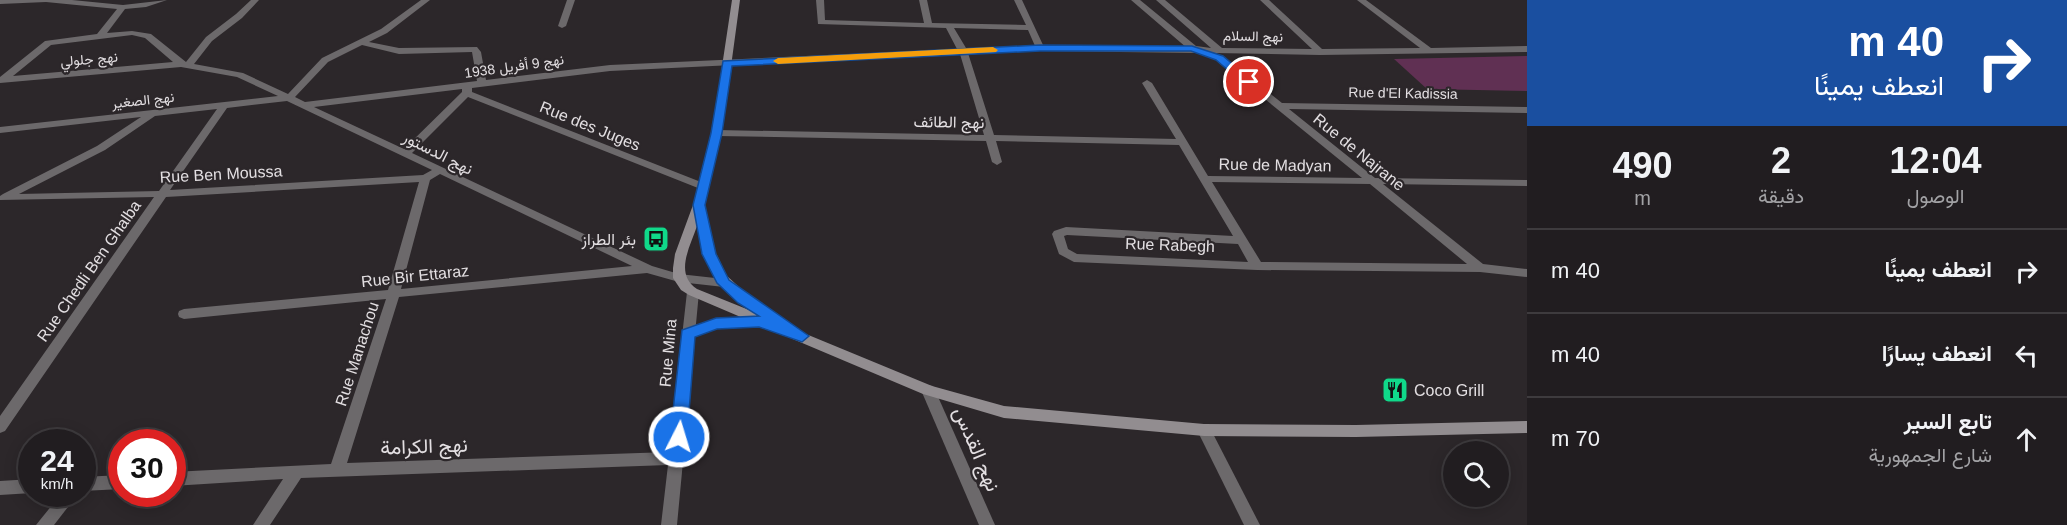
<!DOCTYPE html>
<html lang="ar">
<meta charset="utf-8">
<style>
:root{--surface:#211d20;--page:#292629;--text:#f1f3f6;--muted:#a2a2a5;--line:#3e3b3e}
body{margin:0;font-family:Helvetica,Vazirmatn,sans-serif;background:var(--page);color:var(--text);direction:rtl;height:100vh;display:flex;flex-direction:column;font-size:22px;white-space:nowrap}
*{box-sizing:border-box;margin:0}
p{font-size:20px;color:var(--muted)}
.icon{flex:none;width:33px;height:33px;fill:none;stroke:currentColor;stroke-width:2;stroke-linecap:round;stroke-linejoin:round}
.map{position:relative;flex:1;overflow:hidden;direction:ltr}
.details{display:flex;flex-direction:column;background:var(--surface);width:540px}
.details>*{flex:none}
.hud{background:#1a4fa0;color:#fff;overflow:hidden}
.buttons{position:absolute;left:1443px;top:441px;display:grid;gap:12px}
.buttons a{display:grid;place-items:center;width:66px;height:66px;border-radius:50%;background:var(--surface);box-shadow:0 3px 15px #0003,0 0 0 2px var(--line);font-size:30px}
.speed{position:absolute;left:18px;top:429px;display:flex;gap:12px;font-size:30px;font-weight:700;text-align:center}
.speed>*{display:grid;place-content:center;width:78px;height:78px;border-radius:50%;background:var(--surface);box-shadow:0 3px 15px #0003,0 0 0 2px var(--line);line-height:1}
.speed small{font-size:15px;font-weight:400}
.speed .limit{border:9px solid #d22;background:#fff;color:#111}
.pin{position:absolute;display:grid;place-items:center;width:51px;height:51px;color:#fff;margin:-26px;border:3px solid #fff;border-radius:50%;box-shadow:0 2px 6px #0007}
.me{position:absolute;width:66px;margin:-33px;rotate:5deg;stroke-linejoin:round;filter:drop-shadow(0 0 4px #0008)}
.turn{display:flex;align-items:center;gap:21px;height:126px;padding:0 24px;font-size:27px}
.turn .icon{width:78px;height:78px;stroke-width:2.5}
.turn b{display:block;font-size:42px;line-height:51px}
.eta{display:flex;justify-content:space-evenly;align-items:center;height:102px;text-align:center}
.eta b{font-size:36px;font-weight:700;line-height:42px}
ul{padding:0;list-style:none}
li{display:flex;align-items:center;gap:18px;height:84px;padding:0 24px;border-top:2px solid var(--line)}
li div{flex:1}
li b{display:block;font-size:22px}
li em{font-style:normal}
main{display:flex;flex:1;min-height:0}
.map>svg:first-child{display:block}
.green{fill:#603053}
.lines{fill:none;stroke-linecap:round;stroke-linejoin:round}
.minor{fill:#6c696b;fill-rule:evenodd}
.secondary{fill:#928d90;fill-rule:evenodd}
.route{fill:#1a73e8;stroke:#114b97;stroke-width:1.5}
.slow{fill:#f59e0b}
.labels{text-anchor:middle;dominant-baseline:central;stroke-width:4.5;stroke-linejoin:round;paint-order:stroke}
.far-street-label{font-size:14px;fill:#e3dfe2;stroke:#2c272a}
.street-label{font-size:16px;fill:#e3dfe2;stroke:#2c272a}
.poi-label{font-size:16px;fill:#e3dfe2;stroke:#2c272a;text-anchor:end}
.near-street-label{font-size:20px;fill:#e3dfe2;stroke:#2c272a}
</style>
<main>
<section class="details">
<div class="hud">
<div class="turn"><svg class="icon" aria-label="right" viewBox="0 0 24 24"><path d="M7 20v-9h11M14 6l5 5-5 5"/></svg><div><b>40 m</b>انعطف يمينًا</div></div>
</div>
<div class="eta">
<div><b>12:04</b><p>الوصول</p></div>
<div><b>2</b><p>دقيقة</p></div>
<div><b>490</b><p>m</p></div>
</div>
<ul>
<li><svg class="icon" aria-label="right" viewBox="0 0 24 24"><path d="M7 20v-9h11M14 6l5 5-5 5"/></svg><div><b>انعطف يمينًا</b></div><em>40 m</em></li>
<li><svg class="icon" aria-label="left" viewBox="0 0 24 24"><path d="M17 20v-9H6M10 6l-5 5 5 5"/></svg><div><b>انعطف يسارًا</b></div><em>40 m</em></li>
<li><svg class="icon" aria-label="ahead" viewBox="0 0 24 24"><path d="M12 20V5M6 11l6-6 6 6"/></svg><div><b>تابع السير</b><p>شارع الجمهورية</p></div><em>70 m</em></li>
</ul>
</section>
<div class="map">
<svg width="1527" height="525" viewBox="0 0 1527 525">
<rect width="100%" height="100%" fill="#2c272a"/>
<polygon class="green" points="1527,56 1527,91 1427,89 1394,59"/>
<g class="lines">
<g class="minor">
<path d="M0,0H72L123,5L167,0L146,7L125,9L107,33L132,31L151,34L186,62L206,37L236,14L251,0H259L242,18L212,41L194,64L243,73L288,94L322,58L381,29L421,0H430L387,33L369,42L399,48L477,47L481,52L486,80L610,65L957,49L946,28L818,24L816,0H824L825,20L924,23L919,0H927L932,23L1026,25L1014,0H1022L1043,45L1187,48L1131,0H1140L1196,46L1211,48L1156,0H1165L1222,48L1312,49L1260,0H1269L1322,49L1420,48L1357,0H1366L1431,48L1527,46V52L1320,55L1215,53L1223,56L1282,103L1527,107V113L1289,109L1375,178L1527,180V186L1383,184L1483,264L1527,269V277L1480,272L1257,270L1074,262L1059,254L1052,234L1054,231L1066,227L1233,236L1179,145L996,141L1002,162L997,165L992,162L986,141L717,136L712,133L717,130L984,135L960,54L610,71L472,88V92L706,184L707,186L702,189L698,188L468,97L412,153L652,266L679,274L724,279L730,283L724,287L679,282L647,273L399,297L347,463L669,452L687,292L693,288L699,292L677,525H661L668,465L301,478L270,525H253L283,479L172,486V472L331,464L386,299L184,319L179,317L178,314L179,311L184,309L388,290L419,182L166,197L5,431L0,433V416L154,197L0,200V196L3,194L97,146L141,117L0,133V127L278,96L237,77L181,67L0,83V77L45,41L97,34L117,9L46,2L0,4ZM954,28L1028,30L1035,46L966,48ZM132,35L145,38L173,62L13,76L51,45ZM362,45L399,54L472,52L477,81L305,102L295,97L328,62ZM1040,51L1198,53L1217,60L1362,178L1208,176L1152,83L1147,80L1142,83L1176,139L994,135L968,53ZM462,89V92L404,149L314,107ZM287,101L432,170L423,175L170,190L227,108ZM217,109L159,191L19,194L105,150L155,116ZM440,174L632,266L401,289L430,180ZM1212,182L1370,184L1467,264L1261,262ZM1067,235L1238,244L1248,262L1077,254L1068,249L1064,236Z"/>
<polygon points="567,0 575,0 566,26 562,28 558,26"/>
<polygon points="928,385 933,386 935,390 995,525 979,525 921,390 923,386"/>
<polygon points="1204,424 1209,426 1260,525 1244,525 1197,430 1199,426"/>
<polygon points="122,475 122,489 82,491 82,477"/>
<polygon points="32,479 32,493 0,495 0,481"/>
<polygon points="61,494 78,494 54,525 36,525"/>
</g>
<path class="secondary" d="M732,0H740L722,133L704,206L715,251L727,276L750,297L788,322L789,327L932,386L1004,406L1204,424L1356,425L1527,421V433L1356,437L1204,436L1004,418L923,394L757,324L751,327L717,329L688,339L683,337L681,334L683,331L716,319L743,318L689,295L681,290L673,278V268L675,254L693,205L712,133ZM697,226C705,267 719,289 754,312L697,289C674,274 690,247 697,226Z"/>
</g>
<polygon class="route" points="1040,45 1192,46 1223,56 1254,82 1245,85 1216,60 1191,51 1040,51 732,66 722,133 705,205 716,254 729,280 809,336 802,342 759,327 717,329 695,337 687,437 685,442 673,442 670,437 682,330 716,318 759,316 738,303 717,283 702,254 693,205 711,133 723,61"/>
<polygon class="slow" points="993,47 998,50 996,52 778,64 773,61 778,58"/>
<defs>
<g id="bus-square" transform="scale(1.35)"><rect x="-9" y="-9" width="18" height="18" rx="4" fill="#10d98a" stroke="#2c272a"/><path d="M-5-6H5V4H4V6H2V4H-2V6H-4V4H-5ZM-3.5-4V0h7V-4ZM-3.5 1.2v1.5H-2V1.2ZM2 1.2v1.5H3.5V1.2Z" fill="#111"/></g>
<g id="restaurant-square" transform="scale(1.35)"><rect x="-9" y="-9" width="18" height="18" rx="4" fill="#10d98a" stroke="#2c272a"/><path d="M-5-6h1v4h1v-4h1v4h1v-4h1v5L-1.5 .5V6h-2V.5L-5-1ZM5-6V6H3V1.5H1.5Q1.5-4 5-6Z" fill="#111"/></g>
</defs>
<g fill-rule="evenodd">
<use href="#bus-square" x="656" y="239"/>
<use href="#restaurant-square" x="1395" y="390"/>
</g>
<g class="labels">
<g class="far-street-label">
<text transform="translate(1253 36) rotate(1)">نهج السلام</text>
<text transform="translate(89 59) rotate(-5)">نهج جلولي</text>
<text transform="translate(514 66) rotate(-8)">نهج 9 أفريل 1938</text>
<text transform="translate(1403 93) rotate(1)">Rue d'El Kadissia</text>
<text transform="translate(143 100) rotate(-6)">نهج الصغير</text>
</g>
<g class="street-label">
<text transform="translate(949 122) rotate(1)">نهج الطائف</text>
<text transform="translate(590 126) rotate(22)">Rue des Juges</text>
<text transform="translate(1359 152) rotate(39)">Rue de Najrane</text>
<text transform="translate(438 153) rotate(27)">نهج الدستور</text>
<text transform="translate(1275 165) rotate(1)">Rue de Madyan</text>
<text transform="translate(221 174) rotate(-3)">Rue Ben Moussa</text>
<text transform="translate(1170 245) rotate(2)">Rue Rabegh</text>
<text transform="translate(89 271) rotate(-55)">Rue Chedli Ben Ghalba</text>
<text transform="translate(415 276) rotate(-6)">Rue Bir Ettaraz</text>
<text transform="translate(668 353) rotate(-85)">Rue Mina</text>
<text transform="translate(357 354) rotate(-72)">Rue Manachou</text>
</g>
<g class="poi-label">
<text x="636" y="239">بئر الطراز</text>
<text x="1414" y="390" text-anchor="start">Coco Grill</text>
</g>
<g class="near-street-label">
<text transform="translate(424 446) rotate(-2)">نهج الكرامة</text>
<text transform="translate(977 449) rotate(67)">نهج القدس</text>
</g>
</g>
</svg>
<div class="buttons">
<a><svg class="icon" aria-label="search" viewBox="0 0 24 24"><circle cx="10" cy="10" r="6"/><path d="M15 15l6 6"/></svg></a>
</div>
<div class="speed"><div>24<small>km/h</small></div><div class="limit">30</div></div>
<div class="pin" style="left:1249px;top:82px;background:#d93025"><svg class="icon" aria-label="arrive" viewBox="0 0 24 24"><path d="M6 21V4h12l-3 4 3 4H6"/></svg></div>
<svg class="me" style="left:679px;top:437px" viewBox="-20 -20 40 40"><circle r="17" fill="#1a73e8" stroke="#fff" stroke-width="3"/><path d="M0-11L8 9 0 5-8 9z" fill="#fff"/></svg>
</div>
</main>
